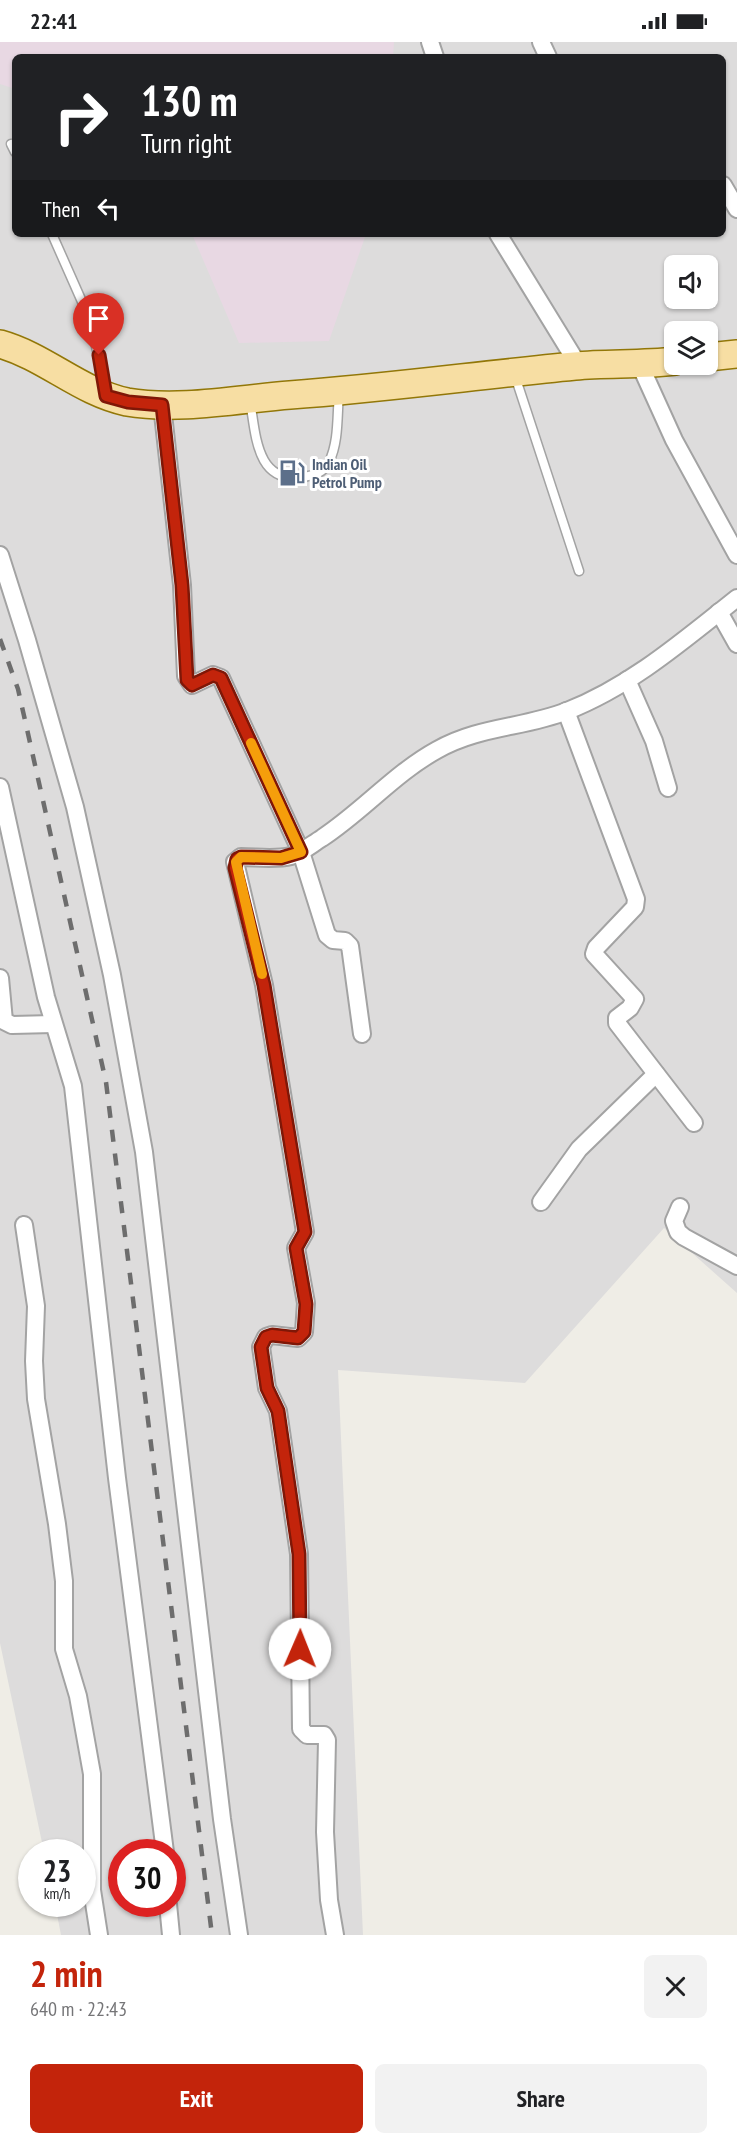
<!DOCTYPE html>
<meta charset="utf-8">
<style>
:root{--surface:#fff;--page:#f2f2f2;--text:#202124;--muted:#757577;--accent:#c3240b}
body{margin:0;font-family:"PT Sans Narrow",sans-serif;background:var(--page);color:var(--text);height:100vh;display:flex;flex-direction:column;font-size:22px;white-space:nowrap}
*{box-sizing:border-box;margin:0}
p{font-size:20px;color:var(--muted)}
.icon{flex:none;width:33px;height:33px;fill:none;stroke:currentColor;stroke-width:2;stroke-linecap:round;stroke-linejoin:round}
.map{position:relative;height:1893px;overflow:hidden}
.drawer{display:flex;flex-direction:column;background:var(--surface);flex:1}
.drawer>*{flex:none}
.guide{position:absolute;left:12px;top:12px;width:714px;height:183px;border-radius:9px;box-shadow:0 2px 4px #0004;background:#202124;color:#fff;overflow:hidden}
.fabs{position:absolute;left:664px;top:213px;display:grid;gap:12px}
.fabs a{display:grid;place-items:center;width:54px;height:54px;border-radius:9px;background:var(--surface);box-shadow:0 2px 4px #0004;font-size:30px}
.speed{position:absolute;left:18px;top:1797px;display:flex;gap:12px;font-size:30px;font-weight:700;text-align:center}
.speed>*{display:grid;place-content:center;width:78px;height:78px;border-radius:50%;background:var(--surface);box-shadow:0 2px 4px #0004;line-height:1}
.speed small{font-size:15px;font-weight:400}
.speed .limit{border:9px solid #d22;background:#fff;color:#111}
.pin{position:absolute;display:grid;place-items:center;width:51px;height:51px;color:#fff;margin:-62px -26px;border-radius:50% 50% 50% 0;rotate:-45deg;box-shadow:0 0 6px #0007}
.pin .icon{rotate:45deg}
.me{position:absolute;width:66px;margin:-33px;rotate:1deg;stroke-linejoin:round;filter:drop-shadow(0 0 4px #0008)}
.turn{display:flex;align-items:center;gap:21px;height:126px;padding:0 30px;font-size:27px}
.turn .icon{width:78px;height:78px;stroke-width:2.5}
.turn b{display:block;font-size:42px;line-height:51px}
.then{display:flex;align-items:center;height:57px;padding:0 30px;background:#0003;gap:12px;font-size:22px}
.round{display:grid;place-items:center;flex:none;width:63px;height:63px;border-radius:9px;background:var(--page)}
.summary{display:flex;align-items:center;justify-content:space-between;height:102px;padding:0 30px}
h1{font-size:36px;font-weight:700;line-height:45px;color:var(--accent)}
.cta{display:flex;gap:12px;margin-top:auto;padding:12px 30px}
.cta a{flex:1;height:69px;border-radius:9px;background:var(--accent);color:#fff;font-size:24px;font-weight:700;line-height:69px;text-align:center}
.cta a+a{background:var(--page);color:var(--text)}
.status{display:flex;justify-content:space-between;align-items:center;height:42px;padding:0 30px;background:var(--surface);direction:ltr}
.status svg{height:16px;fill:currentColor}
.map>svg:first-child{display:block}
.residential{fill:#dddcdc;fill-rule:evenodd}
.industrial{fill:#e8d8e3}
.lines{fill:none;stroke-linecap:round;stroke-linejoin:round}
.lane-casing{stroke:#a3a3a3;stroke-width:11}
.street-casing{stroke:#a3a3a3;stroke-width:20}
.primary-casing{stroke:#927708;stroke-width:30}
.lane{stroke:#fff;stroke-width:8}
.street{stroke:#fff;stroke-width:16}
.primary{stroke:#f7dea3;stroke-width:27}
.rail{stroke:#6d6d6d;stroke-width:4.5;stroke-dasharray:12 12;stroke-linecap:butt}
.route-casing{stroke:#7f1707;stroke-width:15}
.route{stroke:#c3240b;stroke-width:10}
.slow{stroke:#f59e0b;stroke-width:10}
.labels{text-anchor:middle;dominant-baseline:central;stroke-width:6;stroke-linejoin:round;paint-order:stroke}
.service-label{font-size:16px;font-weight:bold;fill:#4e5e75;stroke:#fff;text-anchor:start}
</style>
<div class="status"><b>22:41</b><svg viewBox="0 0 49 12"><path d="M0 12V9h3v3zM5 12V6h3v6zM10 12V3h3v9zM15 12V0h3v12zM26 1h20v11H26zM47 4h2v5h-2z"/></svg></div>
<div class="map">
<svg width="737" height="1893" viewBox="0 0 737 1893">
<rect width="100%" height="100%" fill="#efede6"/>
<path class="residential" d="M0,0H737V1251L664,1186L525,1341L338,1328L363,1893H61L55,1862H82V1810H44L0,1601ZM15,15H723V192H15ZM675,224H708V256H675ZM675,290H708V322H675ZM122,1810H172V1862H122Z"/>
<g class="industrial">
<polygon points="0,0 394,0 393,15 15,15 15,47 0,42"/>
<polygon points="192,192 366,192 329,299 239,301"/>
</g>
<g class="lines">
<g class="lane-casing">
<g id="lane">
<polyline points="11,102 15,110"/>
<polyline points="52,192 91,280 105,348"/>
<polyline points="515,334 579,529"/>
<path d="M250,359C256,393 256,442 303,435C315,433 323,431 329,420C339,400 337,373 339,351"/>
</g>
</g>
<g class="street-casing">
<g id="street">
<polyline points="430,0 435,15"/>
<polyline points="541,0 548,15"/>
<polyline points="723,143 737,167"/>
<polyline points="498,192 579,324"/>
<polyline points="640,323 674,398 737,513"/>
<polyline points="162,363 182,543 186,634 192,643 213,633 221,636 301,810 327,893 333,898 345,899 350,904 362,992"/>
<polyline points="0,513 27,598 75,765 112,933 144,1110 222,1777 239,1893"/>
<polyline points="719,570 737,602"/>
<polyline points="627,638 654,699 668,746"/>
<polyline points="566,669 636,857 635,865 596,906 594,912 635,957 630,966 617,976 617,981 694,1081"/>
<polyline points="0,745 46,955 73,1044 117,1436 165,1810"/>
<polyline points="0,936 4,979 12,983 53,982"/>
<polyline points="541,1160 579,1107 656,1032"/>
<polyline points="680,1165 674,1179 678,1190 684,1195 737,1224"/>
<polyline points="24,1183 36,1264 34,1319 36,1357 57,1482 64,1539 64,1607 78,1654 92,1732 92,1848 99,1893"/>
<polyline points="168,1862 171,1893"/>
<path d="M335,1893L329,1858L325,1790L327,1698L324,1693H307L301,1687L299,1512L278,1369L267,1346L261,1305L266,1295L272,1293L298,1296L304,1290L306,1261L296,1206L305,1190L264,943L235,820L241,815C257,815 275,818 291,814C302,811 312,802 322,796C363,769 395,731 437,708C479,684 524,686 567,669C631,644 684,598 737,556"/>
</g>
</g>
<g class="primary-casing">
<g id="primary">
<path d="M0,302C46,315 80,350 127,360C178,369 239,357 290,353C386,346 480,333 575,324C608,321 642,323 675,319"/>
<polyline points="708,315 737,312"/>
</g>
</g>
<use href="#lane" class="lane"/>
<use href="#street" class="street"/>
<use href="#primary" class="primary"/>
<polyline class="rail" points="0,597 18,647 106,1040 212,1893"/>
</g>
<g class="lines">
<g class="route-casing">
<polyline id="route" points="99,313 106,354 128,360 162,363 182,543 187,638 192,643 213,633 221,636 301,810 281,816 241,815 237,817 235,826 264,943 305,1190 296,1206 306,1262 304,1290 298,1296 272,1293 266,1295 261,1305 267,1346 278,1369 299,1512 300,1607"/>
</g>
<use href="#route" class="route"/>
<polyline class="slow" points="251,701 301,810 281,816 241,815 236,820 262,932"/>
</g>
<defs>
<g id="fuel-bare" transform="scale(2.07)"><path d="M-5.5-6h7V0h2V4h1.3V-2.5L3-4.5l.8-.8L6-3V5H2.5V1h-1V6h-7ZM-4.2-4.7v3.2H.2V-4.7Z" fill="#5c6f8a" stroke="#fff" stroke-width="2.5" paint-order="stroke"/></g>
</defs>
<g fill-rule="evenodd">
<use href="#fuel-bare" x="292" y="431"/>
</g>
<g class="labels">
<g class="service-label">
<text x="312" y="422">Indian Oil<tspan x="312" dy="18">Petrol Pump</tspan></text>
</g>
</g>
</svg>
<div class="fabs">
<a><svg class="icon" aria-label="sound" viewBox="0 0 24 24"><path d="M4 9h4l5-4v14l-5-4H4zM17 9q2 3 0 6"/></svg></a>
<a><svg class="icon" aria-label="layers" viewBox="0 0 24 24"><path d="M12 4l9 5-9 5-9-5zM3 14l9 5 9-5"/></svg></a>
</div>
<div class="speed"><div>23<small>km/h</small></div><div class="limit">30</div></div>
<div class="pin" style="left:99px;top:313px;background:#d93025"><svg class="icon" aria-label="arrive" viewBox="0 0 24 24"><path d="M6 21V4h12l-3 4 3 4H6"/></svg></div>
<svg class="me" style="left:300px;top:1607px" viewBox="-20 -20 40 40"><circle r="19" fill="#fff"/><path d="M0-13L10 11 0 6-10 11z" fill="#c3240b"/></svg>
<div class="guide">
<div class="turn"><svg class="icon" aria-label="right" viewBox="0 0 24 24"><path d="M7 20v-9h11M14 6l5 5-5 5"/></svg><div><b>130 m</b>Turn right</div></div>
<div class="then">Then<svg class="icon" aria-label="left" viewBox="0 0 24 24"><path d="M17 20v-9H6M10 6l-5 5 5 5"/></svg></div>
</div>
</div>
<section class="drawer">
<div class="summary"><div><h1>2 min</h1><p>640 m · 22:43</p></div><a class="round"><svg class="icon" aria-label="close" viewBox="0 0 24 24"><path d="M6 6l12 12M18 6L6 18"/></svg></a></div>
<div class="cta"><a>Exit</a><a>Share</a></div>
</section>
